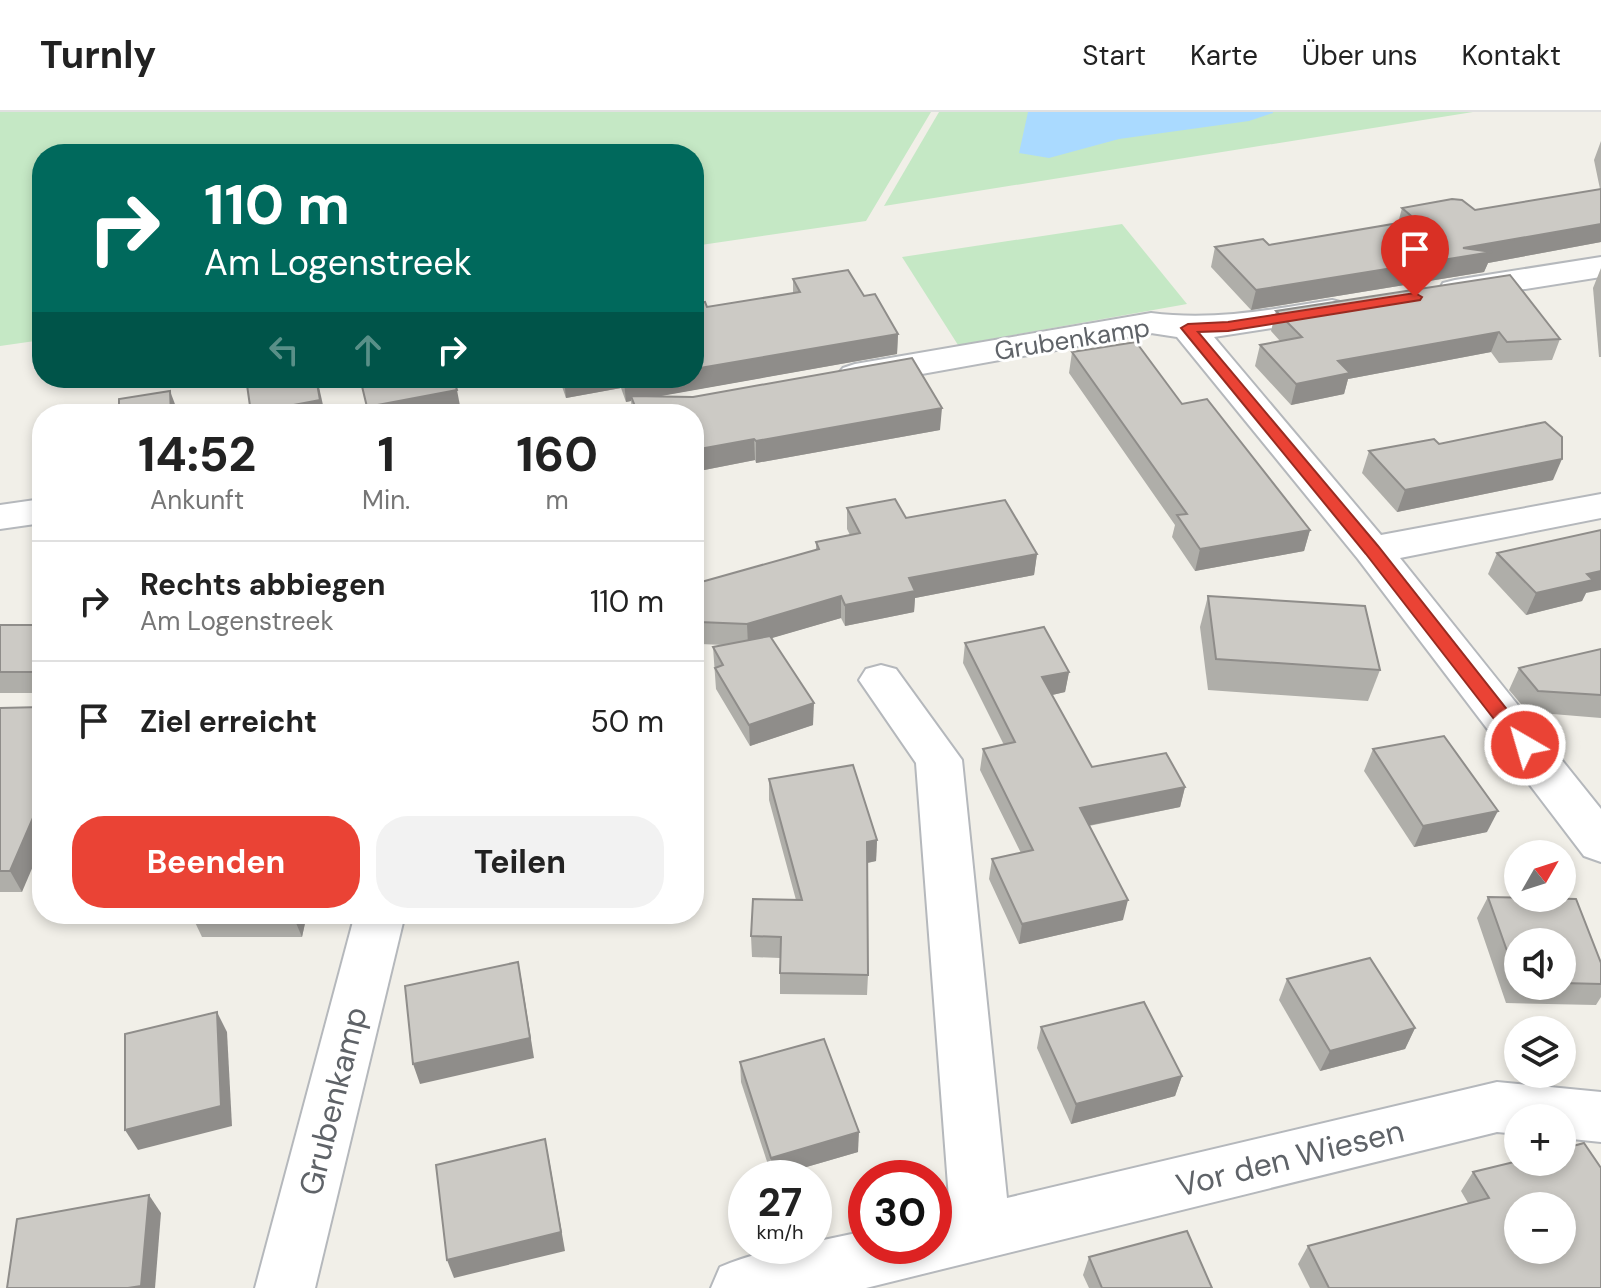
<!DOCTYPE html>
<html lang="de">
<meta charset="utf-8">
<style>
:root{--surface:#fff;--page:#f2f2f2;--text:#222;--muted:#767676;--line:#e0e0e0;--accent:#ea4335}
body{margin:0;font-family:"DM Sans",sans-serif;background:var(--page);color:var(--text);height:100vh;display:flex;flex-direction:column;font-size:30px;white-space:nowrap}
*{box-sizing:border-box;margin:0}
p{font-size:26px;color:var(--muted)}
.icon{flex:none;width:44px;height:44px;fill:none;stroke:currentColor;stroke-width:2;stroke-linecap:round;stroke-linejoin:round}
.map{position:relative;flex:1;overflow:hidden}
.drawer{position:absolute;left:32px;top:292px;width:672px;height:520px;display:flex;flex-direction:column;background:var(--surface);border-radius:32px;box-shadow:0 4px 12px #0003}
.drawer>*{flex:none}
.guide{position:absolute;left:32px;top:32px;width:672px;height:244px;border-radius:32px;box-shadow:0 4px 12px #0003;background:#00695c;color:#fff;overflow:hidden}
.needle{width:52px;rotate:51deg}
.controls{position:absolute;left:1504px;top:728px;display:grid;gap:16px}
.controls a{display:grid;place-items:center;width:72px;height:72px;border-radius:50%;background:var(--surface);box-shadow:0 4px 12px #0003;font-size:40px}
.speed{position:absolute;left:728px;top:1048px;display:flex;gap:16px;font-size:40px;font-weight:700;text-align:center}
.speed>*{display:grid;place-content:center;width:104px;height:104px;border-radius:50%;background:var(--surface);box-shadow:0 4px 12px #0003;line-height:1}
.speed small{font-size:20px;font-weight:400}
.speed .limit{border:12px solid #d22;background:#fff;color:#111}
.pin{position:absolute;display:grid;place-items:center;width:68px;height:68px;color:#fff;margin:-82px -34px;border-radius:50% 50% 50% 0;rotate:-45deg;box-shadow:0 0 8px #0007}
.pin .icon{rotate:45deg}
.me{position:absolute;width:88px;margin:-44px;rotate:322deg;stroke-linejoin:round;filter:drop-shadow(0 0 6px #0008)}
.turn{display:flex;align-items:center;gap:28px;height:168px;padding:0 40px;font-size:36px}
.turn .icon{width:104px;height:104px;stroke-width:2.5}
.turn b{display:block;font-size:56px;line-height:68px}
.lanes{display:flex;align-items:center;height:76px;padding:0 40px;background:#0003;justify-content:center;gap:40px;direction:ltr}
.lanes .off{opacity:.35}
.eta{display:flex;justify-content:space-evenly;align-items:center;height:136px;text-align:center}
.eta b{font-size:48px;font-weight:700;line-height:56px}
.action{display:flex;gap:16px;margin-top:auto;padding:16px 40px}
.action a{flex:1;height:92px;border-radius:32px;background:var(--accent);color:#fff;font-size:32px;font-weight:700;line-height:92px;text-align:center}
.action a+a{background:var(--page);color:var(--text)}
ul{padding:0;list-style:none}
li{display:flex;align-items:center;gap:24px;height:120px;padding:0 40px;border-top:2px solid var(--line)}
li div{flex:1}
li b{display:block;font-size:30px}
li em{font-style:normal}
header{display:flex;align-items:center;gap:48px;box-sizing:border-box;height:112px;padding:0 40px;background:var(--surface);border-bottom:2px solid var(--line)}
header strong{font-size:38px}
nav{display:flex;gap:44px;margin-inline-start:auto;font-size:28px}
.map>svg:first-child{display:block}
.green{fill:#c5e8c5}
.water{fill:#aadaff}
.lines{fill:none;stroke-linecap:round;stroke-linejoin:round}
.minor-casing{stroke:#b5b8bc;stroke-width:4}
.minor{fill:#fff;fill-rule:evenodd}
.wall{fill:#afaea9;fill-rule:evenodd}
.shaded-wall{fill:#8f8d8a}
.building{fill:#cccac5;stroke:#8f8d8a;stroke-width:2;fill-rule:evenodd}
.route{fill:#ea4335;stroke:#982c22;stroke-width:2}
.labels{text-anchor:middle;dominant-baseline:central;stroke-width:6;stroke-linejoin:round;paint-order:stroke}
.street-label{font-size:26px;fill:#5f6368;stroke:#fff}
.near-street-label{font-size:32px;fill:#5f6368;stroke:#fff}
</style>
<header>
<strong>Turnly</strong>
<nav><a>Start</a><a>Karte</a><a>Über uns</a><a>Kontakt</a></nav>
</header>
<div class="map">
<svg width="1601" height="1176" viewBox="0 0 1601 1176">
<rect width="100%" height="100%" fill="#f1efe8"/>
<g class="green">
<polygon points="0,0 931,0 866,109 694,134 694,42 42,42 42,228 0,234"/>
<polygon points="939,0 1473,0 884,94"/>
<polygon points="1122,112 1187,192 958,233 902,145"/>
</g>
<polygon class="water" points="1028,0 1273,0 1273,1 1249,9 1119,27 1049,46 1019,41"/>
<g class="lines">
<g class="minor-casing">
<g id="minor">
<polygon points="1601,145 1601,165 1455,188 1443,185 1439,178 1443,171 1455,168"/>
<path d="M1332,188L1344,191L1349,198L1344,205L1214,225L1381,423L1601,382V406L1400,446L1601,697V750L1584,744L1358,447L1177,225L1151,221L855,274L843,270L837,263L843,256L855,252L1151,201C1213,209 1270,198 1332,188Z"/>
<polygon points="42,387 42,411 0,417 0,393"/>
<path d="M881,553L896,557L962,648L1007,1086L1497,970L1601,980V1030L1562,1026V1006H1518V1022L1497,1020L866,1176H711L720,1155C749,1143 782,1134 814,1134V1130L866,1119V1134H934V1104L950,1100L916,651L859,568L866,557Z"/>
<polygon points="355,802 405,802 315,1176 255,1176"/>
</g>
</g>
<use href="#minor" class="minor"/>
</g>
<g class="wall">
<polygon points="1601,29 1601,130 1488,151 1484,160 1251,198 1211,155 1215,135 1269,133 1398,111 1402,96 1475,98 1600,77 1594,48"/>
<polygon points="1601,156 1601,245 1599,245 1593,176"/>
<polygon points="1510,163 1560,227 1552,248 1499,251 1491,240 1348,267 1344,282 1291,293 1255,254 1260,233 1280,229 1271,219 1276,199"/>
<polygon points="793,167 864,184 898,222 897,242 659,284 940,318 756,351 755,348 694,360 694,302 632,302 631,289 626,290 621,276 566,286 559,266 694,266 707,195 793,181"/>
<polygon points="1072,240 1182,292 1310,418 1304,439 1195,459 1172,425 1175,413 1069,261"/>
<polygon points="1439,332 1553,368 1397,400 1362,361 1369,339"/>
<polygon points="847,396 906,406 1037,442 1034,463 915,486 914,500 845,514 841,506 771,526 813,613 750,634 716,577 713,535 724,533 700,532 694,521 694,472 816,438 816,430 850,423 847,417"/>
<polygon points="1497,441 1586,481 1582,489 1526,503 1488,462"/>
<polygon points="1208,484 1380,558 1368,589 1208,578 1200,515"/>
<rect x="0" y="513" width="42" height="68"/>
<polygon points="965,531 1069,560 1065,580 1052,583 1092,655 1185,675 1180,695 1089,714 1123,808 1019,832 989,767 992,747 1021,741 980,658 983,637 1004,633 963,551"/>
<polygon points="1601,537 1601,606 1528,600 1509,578 1519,556"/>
<polygon points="0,596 22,780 0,780"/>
<polygon points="1373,637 1487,720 1414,735 1364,659"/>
<polygon points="769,667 877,728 876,749 868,751 868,863 867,883 780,882 780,846 752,845 751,824 796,788 769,688"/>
<path d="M1488,785L1601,851V885L1596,893L1506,891L1477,806ZM1518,830H1562V874H1518Z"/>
<polygon points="193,802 307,802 302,825 202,825 192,804"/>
<polygon points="1287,867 1415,916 1405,937 1320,959 1279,888"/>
<polygon points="1041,915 1182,964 1175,984 1071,1012 1037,936"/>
<polygon points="740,950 858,1040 772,1065 741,970"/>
<polygon points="1473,1060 1601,1176 1310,1176 1298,1152 1308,1134 1468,1091 1461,1079"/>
<polygon points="1089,1145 1212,1176 1089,1176 1083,1163"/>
</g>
<g class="shaded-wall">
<polygon points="1601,112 1601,130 1488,151 1484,160 1251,198 1256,178 1463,136"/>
<polygon points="1499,220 1491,240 1348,267 1344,282 1291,293 1296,272 1338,249"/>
<polygon points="898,222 897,242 633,289 631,284 631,289 626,290 624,269 642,266 694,266 694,257"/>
<polygon points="317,266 325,302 251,302 251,301"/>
<polygon points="564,266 620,266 621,276 566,286"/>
<polygon points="457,278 461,299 445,302 369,302 367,295"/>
<polygon points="170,279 178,300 178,302 171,302"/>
<polygon points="942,296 940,318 756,351 756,329"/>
<polygon points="754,327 755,348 694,360 694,338"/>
<polygon points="1562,347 1553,368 1397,400 1405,378"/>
<polygon points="1310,418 1304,439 1195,459 1200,437"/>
<polygon points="1037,442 1034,463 915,486 914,500 845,514 845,493 909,466"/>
<polygon points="42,456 42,467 38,457"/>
<polygon points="1601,459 1601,478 1586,481 1582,489 1526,503 1536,481 1587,462"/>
<polygon points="841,484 841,506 748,533 747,512"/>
<polygon points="1069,560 1065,580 1039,586 1042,565"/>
<polygon points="814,591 813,613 750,634 749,613"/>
<polygon points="1185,675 1180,695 1076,716 1080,696"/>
<polygon points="42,685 42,733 22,780 10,759"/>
<polygon points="1498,699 1487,720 1414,735 1423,714"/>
<polygon points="877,728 876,749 866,751 867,730"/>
<polygon points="1128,788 1123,808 1019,832 1022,812"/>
<polygon points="294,802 307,802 302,825 293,804"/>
<polygon points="463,802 487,802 465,808"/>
<polygon points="518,850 522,871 534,946 420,972 413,952"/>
<polygon points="217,900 227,920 232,1014 138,1038 125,1018"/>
<polygon points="1415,916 1405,937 1320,959 1330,939"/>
<polygon points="1182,964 1175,984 1071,1012 1076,992"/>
<polygon points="859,1020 858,1040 772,1065 771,1046"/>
<polygon points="545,1027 549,1047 565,1139 454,1166 447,1148"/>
<polygon points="149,1083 161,1101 155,1176 128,1176"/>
</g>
<g class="building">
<polygon points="1601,77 1601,112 1463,136 1492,140 1256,178 1215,135 1263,127 1269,133 1416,108 1402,96 1452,87 1462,88 1475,98"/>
<polygon points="848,158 864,184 875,182 898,222 694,257 694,192 705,190 707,195 800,180 793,167"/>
<polygon points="1510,163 1560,227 1507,230 1499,220 1338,249 1350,261 1296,272 1260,233 1302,225 1276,199"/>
<polygon points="1136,230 1182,292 1207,287 1310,418 1200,437 1177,403 1187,402 1072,240"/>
<polygon points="912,246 942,296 756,329 754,327 694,338 694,302 638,302 631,284 693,285"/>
<polygon points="246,266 316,266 320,288 251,301"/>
<polygon points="360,266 453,266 457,278 367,295"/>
<polygon points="623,266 642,266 624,269"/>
<polygon points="170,279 171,302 108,302 119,300 119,287"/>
<polygon points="1545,310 1562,325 1562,347 1405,378 1369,339 1434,327 1439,332"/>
<polygon points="895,387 906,406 1005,388 1037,442 909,466 915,479 845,493 841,484 747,512 699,510 694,502 694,472 819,437 816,430 860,421 847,396"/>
<polygon points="39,408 42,408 42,456 38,457"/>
<polygon points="1601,418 1601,459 1587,462 1593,468 1536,481 1497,441"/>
<polygon points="1208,484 1365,494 1380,558 1216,547"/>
<rect x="0" y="513" width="42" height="47"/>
<polygon points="1044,515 1069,560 1042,565 1092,655 1166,641 1185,675 1080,696 1128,788 1022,812 992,747 1033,738 983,637 1015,630 965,531"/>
<polygon points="770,524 814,591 749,613 715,556 723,553 713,535"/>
<polygon points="1601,537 1601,583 1538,579 1519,556"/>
<polygon points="42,595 42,685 10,759 0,759 0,596"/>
<polygon points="1444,624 1498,699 1423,714 1373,637"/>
<polygon points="853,653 877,728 867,730 868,863 780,861 781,825 751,824 753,787 802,788 769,667"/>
<polygon points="1488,785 1576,787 1601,851 1601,872 1562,871 1562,830 1518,830 1518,870"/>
<polygon points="193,802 294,802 293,804 192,804"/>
<polygon points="1370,846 1415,916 1330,939 1287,867"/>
<polygon points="518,850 530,926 413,952 405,874"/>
<polygon points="1144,890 1182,964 1076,992 1041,915"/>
<polygon points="217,900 221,994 125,1018 125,922"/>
<polygon points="824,927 859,1020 771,1046 740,950"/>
<polygon points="545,1027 561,1120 447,1148 436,1053"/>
<path d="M1584,1031L1601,1056V1176H1329L1308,1134L1489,1086L1473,1060L1518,1049V1050H1562V1037ZM1518,1094H1562V1138H1518Z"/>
<polygon points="149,1083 141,1174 128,1176 7,1176 17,1107"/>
<polygon points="1187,1119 1212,1176 1102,1176 1089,1145"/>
</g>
<polygon class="route" points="1415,181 1422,185 1420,188 1228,219 1198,220 1378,434 1531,628 1534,633 1525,640 1518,638 1366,442 1181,216 1188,212 1228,210"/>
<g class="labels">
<g class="street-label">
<text transform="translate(1072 227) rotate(-9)">Grubenkamp</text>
</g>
<g class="near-street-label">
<text transform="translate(333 989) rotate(-76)">Grubenkamp</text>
<text transform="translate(1290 1046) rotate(-14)">Vor den Wiesen</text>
</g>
</g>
</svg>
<div class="controls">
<a><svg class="needle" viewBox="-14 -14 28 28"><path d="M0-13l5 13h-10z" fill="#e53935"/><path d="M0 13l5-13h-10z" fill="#767676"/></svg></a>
<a><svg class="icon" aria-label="sound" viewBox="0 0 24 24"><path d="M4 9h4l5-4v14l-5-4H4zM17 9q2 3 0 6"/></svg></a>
<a><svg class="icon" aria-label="layers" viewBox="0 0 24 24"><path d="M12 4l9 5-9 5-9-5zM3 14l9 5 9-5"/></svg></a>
<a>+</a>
<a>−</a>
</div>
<div class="speed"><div>27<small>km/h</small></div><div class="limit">30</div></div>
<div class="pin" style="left:1415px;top:185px;background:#d93025"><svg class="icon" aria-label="arrive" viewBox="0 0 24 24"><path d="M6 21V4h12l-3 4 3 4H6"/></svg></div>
<svg class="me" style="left:1525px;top:633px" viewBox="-20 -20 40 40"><circle r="17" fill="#ea4335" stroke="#fff" stroke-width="3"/><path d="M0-11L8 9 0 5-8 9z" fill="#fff"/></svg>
<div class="guide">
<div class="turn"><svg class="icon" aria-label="right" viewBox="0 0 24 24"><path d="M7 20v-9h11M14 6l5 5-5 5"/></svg><div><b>110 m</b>Am Logenstreek</div></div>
<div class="lanes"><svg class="icon off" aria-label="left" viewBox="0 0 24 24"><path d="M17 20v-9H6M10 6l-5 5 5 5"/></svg><svg class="icon off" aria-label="ahead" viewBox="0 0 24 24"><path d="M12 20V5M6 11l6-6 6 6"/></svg><svg class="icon" aria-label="right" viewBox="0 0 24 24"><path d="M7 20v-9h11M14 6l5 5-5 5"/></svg></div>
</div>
<section class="drawer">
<div class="eta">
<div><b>14:52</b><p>Ankunft</p></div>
<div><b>1</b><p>Min.</p></div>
<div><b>160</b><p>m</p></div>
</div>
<ul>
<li><svg class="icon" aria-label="right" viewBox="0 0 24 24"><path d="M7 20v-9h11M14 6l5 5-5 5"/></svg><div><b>Rechts abbiegen</b><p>Am Logenstreek</p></div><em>110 m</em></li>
<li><svg class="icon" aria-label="arrive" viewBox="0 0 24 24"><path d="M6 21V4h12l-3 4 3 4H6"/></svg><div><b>Ziel erreicht</b></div><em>50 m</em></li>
</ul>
<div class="action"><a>Beenden</a><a>Teilen</a></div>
</section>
</div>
